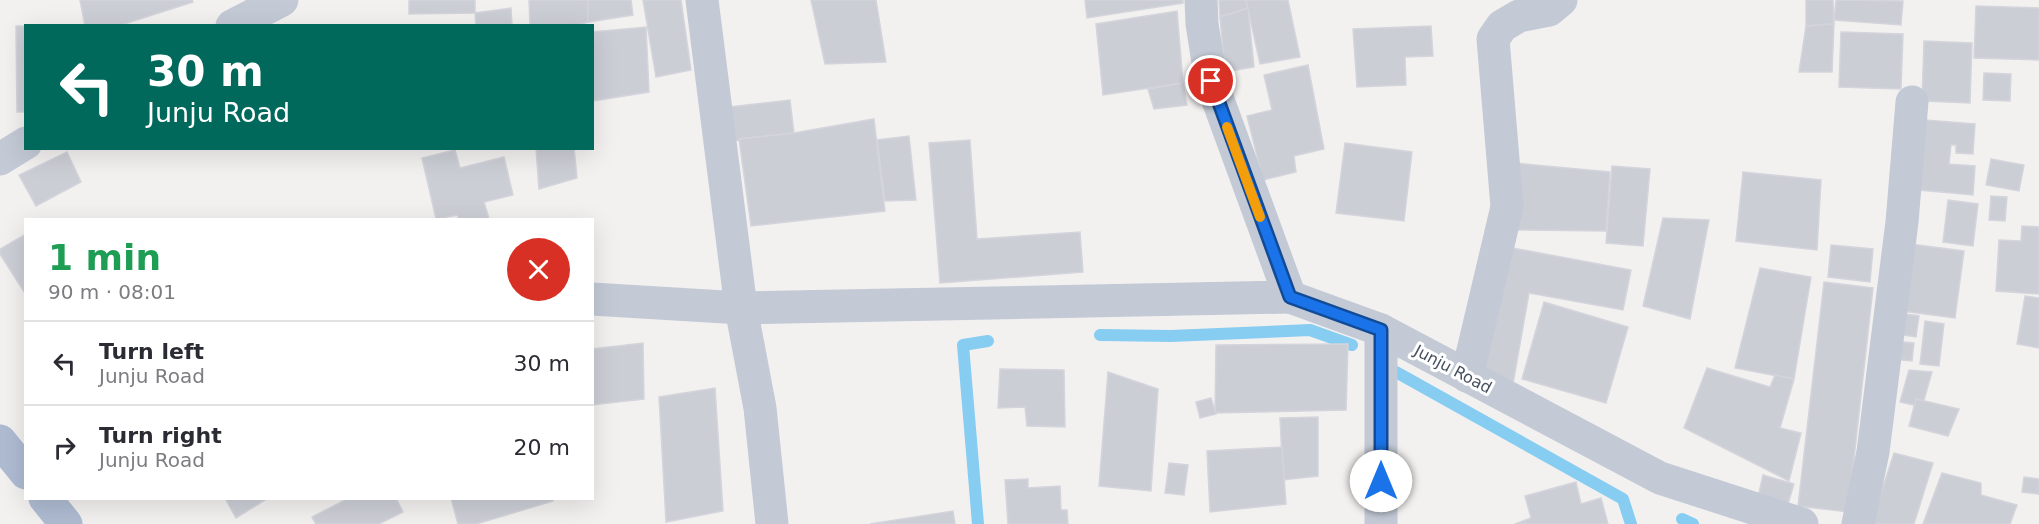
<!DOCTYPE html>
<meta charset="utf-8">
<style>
:root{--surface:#fff;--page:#f7f7f7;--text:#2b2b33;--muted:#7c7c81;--line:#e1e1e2}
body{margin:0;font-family:"DejaVu Sans",sans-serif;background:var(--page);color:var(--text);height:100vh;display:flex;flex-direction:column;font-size:22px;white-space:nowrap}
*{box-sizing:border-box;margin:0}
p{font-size:20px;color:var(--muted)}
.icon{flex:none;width:33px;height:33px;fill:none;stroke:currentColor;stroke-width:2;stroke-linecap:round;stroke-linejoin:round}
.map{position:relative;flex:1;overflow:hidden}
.sheet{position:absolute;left:24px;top:218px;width:570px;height:282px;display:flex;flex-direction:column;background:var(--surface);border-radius:0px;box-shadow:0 6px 24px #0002}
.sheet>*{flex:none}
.hud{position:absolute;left:24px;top:24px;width:570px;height:126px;border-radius:0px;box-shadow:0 6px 24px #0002;background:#00695c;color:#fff;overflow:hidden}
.pin{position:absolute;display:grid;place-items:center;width:51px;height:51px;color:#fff;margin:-26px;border:3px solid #fff;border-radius:50%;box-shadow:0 2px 6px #0007}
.me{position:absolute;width:66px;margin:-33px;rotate:0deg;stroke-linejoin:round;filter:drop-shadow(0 0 4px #0008)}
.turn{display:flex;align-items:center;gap:21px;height:126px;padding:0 24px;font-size:27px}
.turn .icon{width:78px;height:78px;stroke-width:2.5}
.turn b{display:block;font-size:42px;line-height:51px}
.round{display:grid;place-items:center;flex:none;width:63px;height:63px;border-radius:32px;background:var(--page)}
.overview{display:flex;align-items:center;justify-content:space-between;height:102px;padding:0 24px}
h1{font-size:36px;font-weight:800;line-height:45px;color:#1e9e55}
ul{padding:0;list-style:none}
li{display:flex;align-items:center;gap:18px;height:84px;padding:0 24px;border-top:2px solid var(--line)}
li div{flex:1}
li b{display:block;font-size:22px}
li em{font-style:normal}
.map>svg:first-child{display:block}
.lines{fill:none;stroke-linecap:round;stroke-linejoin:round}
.stream{stroke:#87cdf2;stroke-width:12}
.building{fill:#ccced6;stroke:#d4d5dc;stroke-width:1.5}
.minor{stroke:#c3cad6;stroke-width:33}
.major{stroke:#aebbd1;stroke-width:33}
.route-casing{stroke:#114b97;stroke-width:15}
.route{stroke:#1a73e8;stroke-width:10}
.slow{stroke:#f59e0b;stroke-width:10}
.labels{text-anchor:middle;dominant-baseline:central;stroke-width:6;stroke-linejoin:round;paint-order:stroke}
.street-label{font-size:16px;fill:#47505f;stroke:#fff}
</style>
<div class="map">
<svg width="2039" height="524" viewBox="0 0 2039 524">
<rect width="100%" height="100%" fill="#f3f1f0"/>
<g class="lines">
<g class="stream">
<polyline points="1100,335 1171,336 1310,330 1352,345"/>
<polyline points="1396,372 1623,499 1631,524"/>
<polyline points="1682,519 1693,524"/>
<polyline points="978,524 963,345 988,341"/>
</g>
</g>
<g class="building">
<polygon points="80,0 192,0 193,2 118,26 85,26"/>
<polygon points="409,0 475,0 475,13 409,14"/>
<polygon points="529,0 588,0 588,22 576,26 530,26"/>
<polygon points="588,0 631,0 633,15 588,22"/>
<polygon points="643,0 681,0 691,70 656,77"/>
<polygon points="811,0 876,0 886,62 825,64"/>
<polygon points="1085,0 1183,0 1183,3 1087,18"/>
<polygon points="1219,0 1246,0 1248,8 1220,17"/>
<polygon points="1246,0 1288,0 1300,57 1260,64"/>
<polygon points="1806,0 1833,0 1834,24 1806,26"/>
<polygon points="1836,0 1903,1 1901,25 1834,20"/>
<polygon points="1976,6 2039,8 2039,60 1974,58"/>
<polygon points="511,8 512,26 476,26 475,13"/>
<polygon points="1248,8 1254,67 1225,72 1220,17"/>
<polygon points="1177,11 1183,83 1103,95 1096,24"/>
<polygon points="1834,24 1832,72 1799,72 1806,26"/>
<polygon points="16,26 26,26 26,112 17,112"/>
<polygon points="1431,26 1433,56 1405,57 1406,85 1357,87 1353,29"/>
<polygon points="646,27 649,92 592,101 592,32"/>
<polygon points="1841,32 1903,34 1901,89 1839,87"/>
<polygon points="1924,41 1972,43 1970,103 1922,101"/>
<polygon points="1308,65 1324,149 1294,156 1296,172 1263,180 1247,116 1272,110 1264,75"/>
<polygon points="1984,73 2011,74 2010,101 1983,100"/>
<polygon points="1183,83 1187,105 1154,109 1148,89"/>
<polygon points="790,100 794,133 726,142 721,108"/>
<polygon points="874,119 885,211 751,226 739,139 794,133"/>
<polygon points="1925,120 1975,124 1973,154 1956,153 1956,145 1951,145 1949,164 1975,166 1973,195 1919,190"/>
<polygon points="909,136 916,200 885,201 877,140"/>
<polygon points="970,140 977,239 1080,232 1083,272 940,283 929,143"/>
<polygon points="1345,143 1412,152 1404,221 1336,213"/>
<polygon points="536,148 574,148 577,178 539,189"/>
<polygon points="455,150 460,168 504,157 513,195 484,202 489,219 458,219 458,215 436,219 422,158"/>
<polygon points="67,152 81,182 36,206 19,175"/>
<polygon points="1991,159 2024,165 2019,191 1986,185"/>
<polygon points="1514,163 1610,172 1606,231 1518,230"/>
<polygon points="1612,166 1650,169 1643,246 1606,243"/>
<polygon points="1743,172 1821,180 1817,250 1736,241"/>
<polygon points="1991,196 2007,197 2005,221 1989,220"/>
<polygon points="1948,200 1978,204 1973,246 1943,242"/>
<polygon points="1663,218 1709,220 1690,319 1643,306"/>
<polygon points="2022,226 2039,227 2039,294 1996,291 1999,240 2021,241"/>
<polygon points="26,234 26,295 0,254 0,249"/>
<polygon points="1910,244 1964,251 1955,318 1902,311"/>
<polygon points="1831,245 1873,249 1870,282 1828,277"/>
<polygon points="1502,246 1631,270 1623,310 1529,293 1513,384 1478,378"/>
<polygon points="1760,268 1811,277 1794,379 1735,368"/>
<polygon points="1824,282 1873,288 1848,512 1798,506"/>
<polygon points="2025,296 2039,298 2039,348 2017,344"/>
<polygon points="1544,302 1628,327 1606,403 1522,379"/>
<polygon points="1899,313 1919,316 1916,337 1897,334"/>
<polygon points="1925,321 1944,324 1939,366 1920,364"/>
<polygon points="1893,341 1914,343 1912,361 1892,359"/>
<polygon points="643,343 644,399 592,405 592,349"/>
<polygon points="1348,344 1346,410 1215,413 1216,345"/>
<polygon points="1707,368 1770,387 1775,375 1794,379 1780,428 1801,433 1789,481 1684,428"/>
<polygon points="1000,369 1064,370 1065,427 1027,426 1025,407 998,408"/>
<polygon points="1909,370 1932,372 1922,407 1900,402"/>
<polygon points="1108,372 1158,389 1151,491 1099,486"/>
<polygon points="715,388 723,511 666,522 659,397"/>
<polygon points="1211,398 1216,414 1200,418 1196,402"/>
<polygon points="1916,399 1959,409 1948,436 1909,426"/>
<polygon points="1318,417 1318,476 1283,480 1280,418"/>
<polygon points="1282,447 1286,504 1210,512 1207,451"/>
<polygon points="1894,453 1933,463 1914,524 1871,524"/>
<polygon points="1169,463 1188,465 1184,495 1165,493"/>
<polygon points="1942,473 1981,483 1981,495 2017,505 2010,524 1923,524"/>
<polygon points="1763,475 1794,484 1787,507 1758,497"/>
<polygon points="2024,477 2039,479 2039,494 2022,492"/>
<polygon points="1028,479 1028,488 1060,486 1061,510 1067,510 1068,524 1008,524 1005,480"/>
<polygon points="1576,482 1581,504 1601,498 1608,524 1515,524 1531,518 1525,496"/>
<polygon points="225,498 268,498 236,518"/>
<polygon points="349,498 396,498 403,512 379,524 316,524 312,517"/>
<polygon points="451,498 552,498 553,501 476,524 458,524"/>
<polygon points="953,511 955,524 870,524"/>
</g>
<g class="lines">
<g class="minor">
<polyline points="702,0 741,308 760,408 772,524"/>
<polyline points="1201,0 1202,24 1211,81 1290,297 1381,330 1660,478 1802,524"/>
<polyline points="232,26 282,0"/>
<polyline points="0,159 26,143"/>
<polyline points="592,299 741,308 1290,297"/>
<polyline points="1467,376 1507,207 1493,39 1502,26 1519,16 1549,10 1561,0"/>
<polyline points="1381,524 1381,330"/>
<polyline points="1858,524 1873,452 1902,222 1912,102"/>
</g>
<g class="major">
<polyline points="0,441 26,473"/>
<polyline points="45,498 66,524"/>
</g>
</g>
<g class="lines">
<g class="route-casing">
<polyline id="route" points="1211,81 1290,297 1381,330 1381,481"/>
</g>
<use href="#route" class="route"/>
<polyline class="slow" points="1227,127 1260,217"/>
</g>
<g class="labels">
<g class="street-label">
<text transform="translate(1453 369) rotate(28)">Junju Road</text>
</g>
</g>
</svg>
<div class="pin" style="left:1211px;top:81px;background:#d93025"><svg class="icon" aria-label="arrive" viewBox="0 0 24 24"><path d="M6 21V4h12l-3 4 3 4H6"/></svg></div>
<svg class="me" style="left:1381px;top:481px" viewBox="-20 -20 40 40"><circle r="19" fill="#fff"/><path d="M0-13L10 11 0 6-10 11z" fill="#1a73e8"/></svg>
<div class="hud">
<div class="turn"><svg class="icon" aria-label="left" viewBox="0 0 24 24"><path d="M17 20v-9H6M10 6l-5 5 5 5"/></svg><div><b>30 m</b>Junju Road</div></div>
</div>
<section class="sheet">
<div class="overview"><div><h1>1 min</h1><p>90 m · 08:01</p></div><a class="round" style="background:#d93025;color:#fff"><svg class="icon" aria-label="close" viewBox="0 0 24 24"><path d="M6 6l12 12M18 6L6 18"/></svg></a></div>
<ul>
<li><svg class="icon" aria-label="left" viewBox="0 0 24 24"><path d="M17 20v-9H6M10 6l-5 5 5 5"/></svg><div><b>Turn left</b><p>Junju Road</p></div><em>30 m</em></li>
<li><svg class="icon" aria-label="right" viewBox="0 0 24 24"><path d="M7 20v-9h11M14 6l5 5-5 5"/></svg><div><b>Turn right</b><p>Junju Road</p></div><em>20 m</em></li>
</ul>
</section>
</div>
